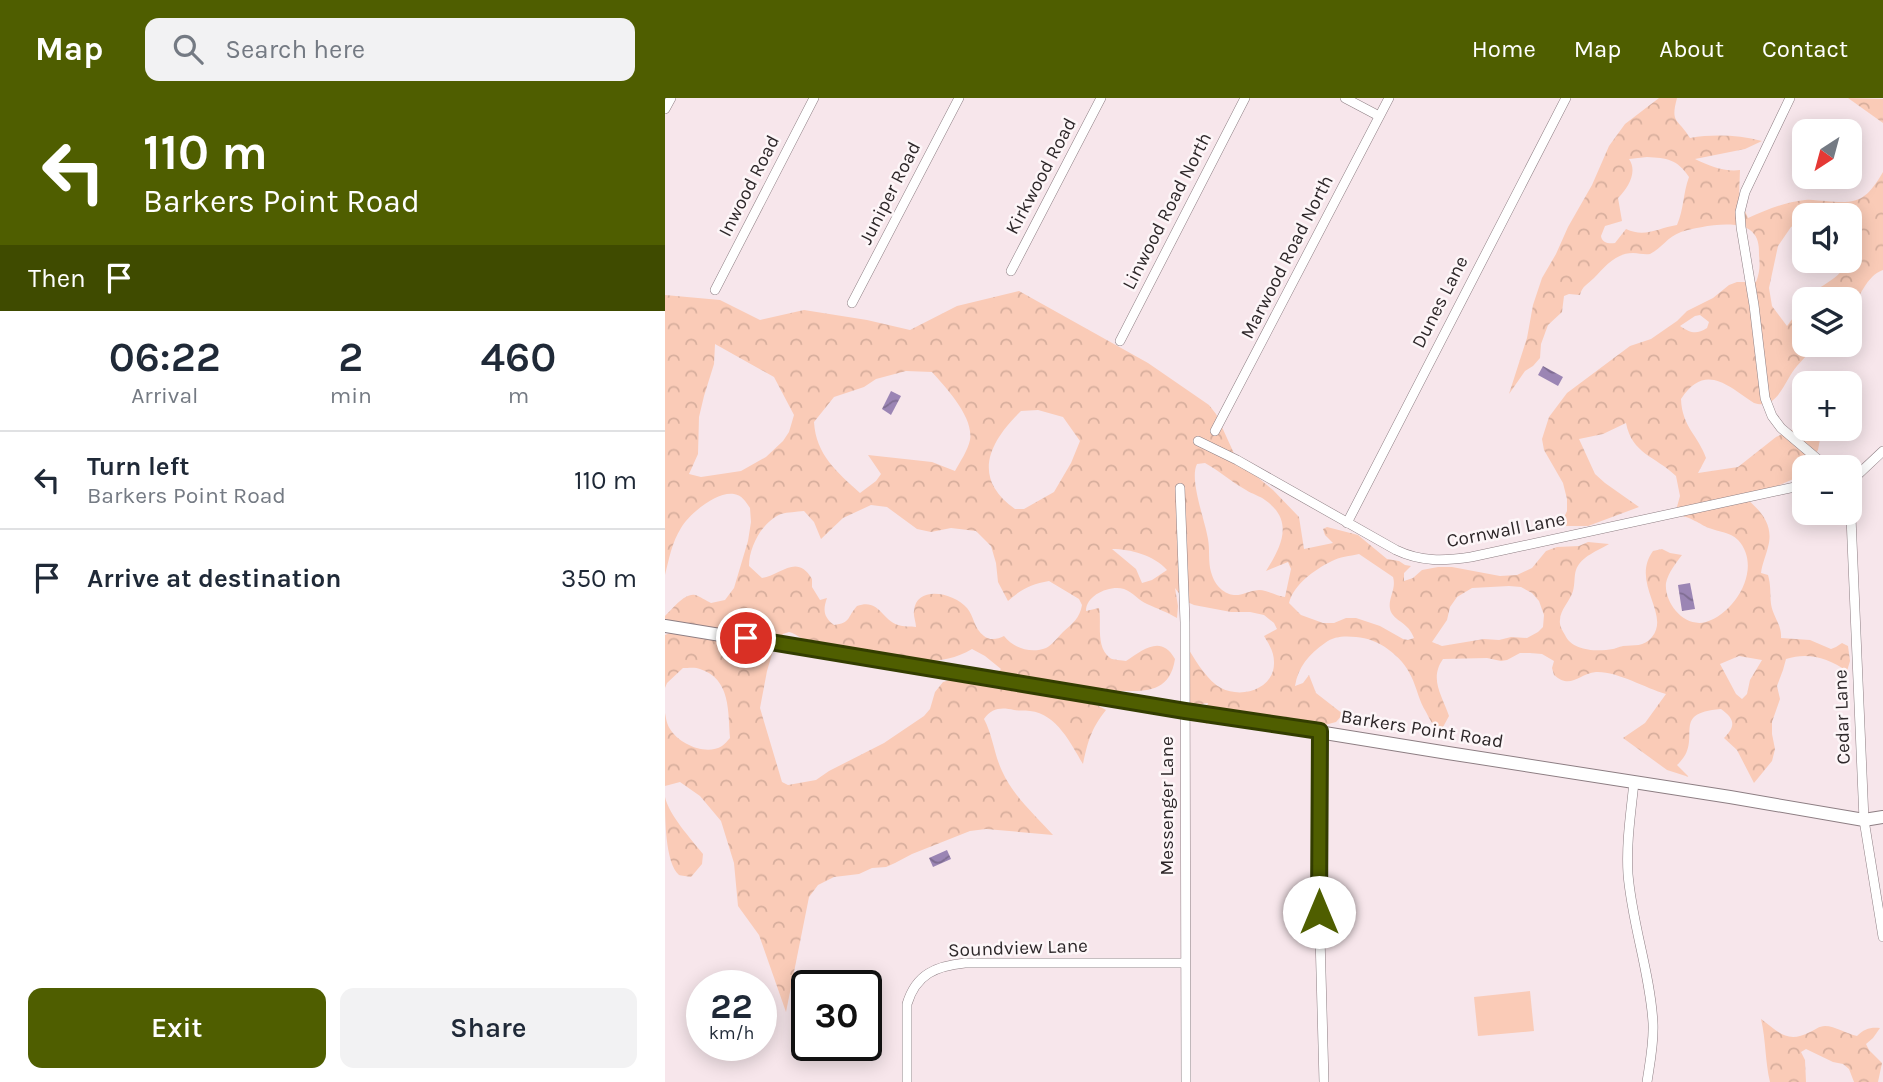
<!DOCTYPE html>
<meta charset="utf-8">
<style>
:root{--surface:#fff;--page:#f2f2f3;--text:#1f2937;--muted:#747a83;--line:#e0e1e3;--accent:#4f5e00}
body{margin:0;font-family:Karla,sans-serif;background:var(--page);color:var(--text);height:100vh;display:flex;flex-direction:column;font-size:26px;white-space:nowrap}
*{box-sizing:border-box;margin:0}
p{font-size:23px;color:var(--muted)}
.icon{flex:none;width:38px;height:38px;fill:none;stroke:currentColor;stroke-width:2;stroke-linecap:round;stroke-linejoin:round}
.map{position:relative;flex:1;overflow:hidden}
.side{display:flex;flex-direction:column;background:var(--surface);width:665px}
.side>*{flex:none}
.hud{background:#4f5e00;color:#fff;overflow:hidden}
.needle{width:46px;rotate:216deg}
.fabs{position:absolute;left:1127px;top:21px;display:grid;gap:14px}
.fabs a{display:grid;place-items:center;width:70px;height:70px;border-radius:14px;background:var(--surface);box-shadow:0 4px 18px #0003;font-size:35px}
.speed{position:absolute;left:21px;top:872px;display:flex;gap:14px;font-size:35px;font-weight:700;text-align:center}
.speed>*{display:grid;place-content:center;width:91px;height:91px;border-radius:50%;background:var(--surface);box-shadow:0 4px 18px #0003;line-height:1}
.speed small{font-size:18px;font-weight:400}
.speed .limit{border:4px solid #111;border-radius:10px;background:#fff;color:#111}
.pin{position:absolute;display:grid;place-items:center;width:60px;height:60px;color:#fff;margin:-30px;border:4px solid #fff;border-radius:50%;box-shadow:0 2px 7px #0007}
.me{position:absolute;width:77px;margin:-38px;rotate:0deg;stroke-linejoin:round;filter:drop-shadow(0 0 5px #0008)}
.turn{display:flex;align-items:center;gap:24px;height:147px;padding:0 28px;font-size:32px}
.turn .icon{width:91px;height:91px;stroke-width:2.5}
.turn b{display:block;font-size:49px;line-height:60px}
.then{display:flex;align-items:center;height:66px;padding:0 28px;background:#0003;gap:14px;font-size:26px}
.eta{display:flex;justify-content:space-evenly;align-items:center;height:119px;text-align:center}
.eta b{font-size:42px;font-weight:600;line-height:49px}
.cta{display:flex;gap:14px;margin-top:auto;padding:14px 28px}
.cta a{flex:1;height:80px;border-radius:14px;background:var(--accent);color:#fff;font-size:28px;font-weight:600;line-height:80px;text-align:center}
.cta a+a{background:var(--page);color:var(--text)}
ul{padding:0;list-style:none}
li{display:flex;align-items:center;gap:21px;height:98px;padding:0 28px;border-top:2px solid var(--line)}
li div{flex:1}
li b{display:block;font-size:26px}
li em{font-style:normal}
header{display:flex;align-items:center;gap:42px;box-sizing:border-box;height:98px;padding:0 35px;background:var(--accent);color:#fff}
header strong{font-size:33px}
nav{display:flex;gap:38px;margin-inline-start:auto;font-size:24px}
.search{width:490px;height:63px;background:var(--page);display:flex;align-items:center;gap:18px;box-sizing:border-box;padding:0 24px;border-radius:14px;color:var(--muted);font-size:26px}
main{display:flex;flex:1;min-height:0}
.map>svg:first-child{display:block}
.green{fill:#facbb7}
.forest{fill:url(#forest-crowns);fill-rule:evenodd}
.water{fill:url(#water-waves)}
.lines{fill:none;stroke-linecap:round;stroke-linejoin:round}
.street-casing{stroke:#8d7e83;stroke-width:10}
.secondary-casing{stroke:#8d7e83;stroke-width:14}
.street{stroke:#fff;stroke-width:9}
.secondary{stroke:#fff;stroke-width:12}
.route-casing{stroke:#333d00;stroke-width:18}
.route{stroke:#4f5e00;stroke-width:12}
.labels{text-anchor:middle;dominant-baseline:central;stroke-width:5;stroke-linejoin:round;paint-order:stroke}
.street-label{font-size:19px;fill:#2d2729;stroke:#fdf6f8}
</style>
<header>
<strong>Map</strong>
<div class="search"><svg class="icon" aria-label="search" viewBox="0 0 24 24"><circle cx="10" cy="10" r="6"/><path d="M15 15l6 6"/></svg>Search here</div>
<nav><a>Home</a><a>Map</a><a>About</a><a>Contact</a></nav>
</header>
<main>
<section class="side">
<div class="hud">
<div class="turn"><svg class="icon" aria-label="left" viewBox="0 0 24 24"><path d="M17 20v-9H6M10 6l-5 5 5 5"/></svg><div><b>110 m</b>Barkers Point Road</div></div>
<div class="then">Then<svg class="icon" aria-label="arrive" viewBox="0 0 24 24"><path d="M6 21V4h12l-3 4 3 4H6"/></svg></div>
</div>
<div class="eta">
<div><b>06:22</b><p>Arrival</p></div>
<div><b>2</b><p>min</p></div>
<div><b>460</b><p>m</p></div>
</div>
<ul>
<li><svg class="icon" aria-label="left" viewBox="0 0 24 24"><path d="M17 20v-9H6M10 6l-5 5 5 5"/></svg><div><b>Turn left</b><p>Barkers Point Road</p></div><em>110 m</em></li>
<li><svg class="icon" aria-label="arrive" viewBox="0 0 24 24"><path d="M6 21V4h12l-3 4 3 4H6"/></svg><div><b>Arrive at destination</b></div><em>350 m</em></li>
</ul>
<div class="cta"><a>Exit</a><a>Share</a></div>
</section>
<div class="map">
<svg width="1218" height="984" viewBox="0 0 1218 984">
<defs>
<pattern id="forest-crowns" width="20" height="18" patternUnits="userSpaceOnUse" patternTransform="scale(1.75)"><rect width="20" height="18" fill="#facbb7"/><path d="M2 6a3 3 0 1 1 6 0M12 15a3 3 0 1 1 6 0" fill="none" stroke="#d7ae9d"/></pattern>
<pattern id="water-waves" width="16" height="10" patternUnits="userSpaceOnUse" patternTransform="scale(1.75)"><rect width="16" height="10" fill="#9b85b4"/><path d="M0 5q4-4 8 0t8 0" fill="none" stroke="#7f6d92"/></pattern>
</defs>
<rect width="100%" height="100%" fill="#f7e6eb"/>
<polygon class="green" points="865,893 869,933 813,938 809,899"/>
<g class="forest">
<path d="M994,0H1012C1005,26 1013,20 1025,40C1049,36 1073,37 1097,43L1080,51L1030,61C1044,68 1060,74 1075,72L1074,99L1083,120C1101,112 1120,104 1140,102C1147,101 1154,103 1161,103C1194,107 1202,101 1218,74V172C1202,177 1194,200 1185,214V201H1142C1154,186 1176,182 1182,163H1185C1185,153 1189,145 1190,135C1195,106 1175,115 1156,117C1151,118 1145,117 1139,117V122L1126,129L1113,148L1104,190L1107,208L1122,228L1139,205V247H1150C1144,255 1138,261 1132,268C1120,281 1113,313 1089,305C1063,288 1040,264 1016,301C1017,329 1033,337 1041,360L1033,375L1073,369L1111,339L1138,327L1139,331H1152L1155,341L1153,352L1133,379L1082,401C1097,414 1109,428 1103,449C1101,458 1097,466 1096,475L1103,477C1106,487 1105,496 1106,506C1108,519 1117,527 1116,540L1145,542L1166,551L1171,549L1177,545L1183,548L1185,563L1182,573C1163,560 1143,554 1121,561L1118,572L1112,588L1115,601L1107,624V636L1110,651L1107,663L1089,685L1072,652L1059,640C1071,628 1070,621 1056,611C1002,615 1041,642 1012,667L1024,679L1002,672L958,640L980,625L1001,596C980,590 952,573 931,574C913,576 906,592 889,577L887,570L889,563L877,556L865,555H855L842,562L836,563L822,560L778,561C764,581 777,597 784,618L778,629L772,633C768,627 764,620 761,614C754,603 752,590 746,578C737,558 713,540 691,539C680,538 669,538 660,545C644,556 633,569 630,588L638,585L644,577L651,595L678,616L671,624L656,628H640L620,620L596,623L557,619L541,626L539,617L543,605L530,607L520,613L524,552C532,565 543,583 556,590C577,601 610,591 609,564C609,554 604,546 599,538L612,531L609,525L599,517L585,514H566L529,507L520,503L510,490L513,508L512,520C502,514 493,511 482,506C474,503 468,494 459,491C445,487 421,497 421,513L434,510C437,524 430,549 445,560C448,562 457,562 461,563C478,552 496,536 510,561C502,613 449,581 419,600L441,612C426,631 423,643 418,666C406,646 392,616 365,613C359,612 354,613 349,612C336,609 327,610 319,621C328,638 329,656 337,673C348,698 370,717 388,737L321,731L305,733L247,756L230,765L221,769L207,770L194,776L169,779L153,787L144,799L121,914L94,837L73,808L69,765L56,723L35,698L15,684L0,688V615C1,620 2,627 5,631C14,646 41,658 57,648C60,646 62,643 65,640C63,614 66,581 35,571C31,569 23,570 18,570L2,585L0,590V537L22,528L0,521V518C8,511 19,495 30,497C35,498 41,503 46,505L60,502L69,490L83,443L86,424L85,410C81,404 77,397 69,396C52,393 24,416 16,430C7,444 4,461 0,477V197L55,202L95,222L139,212L202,222L245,232L292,208L354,193L483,265L544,307L551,316L572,362L608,392L634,419L639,451L668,445L660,437L658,431L662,429L693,437L722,461L734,463L740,467L746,468L739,475V483L748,480L757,472L773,469H787L835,478L852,477L867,470L881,453L892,449L914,448L923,444L944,446C933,453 916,458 911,472C909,478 910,486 908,493C905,503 895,512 895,522C894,527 897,532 900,537C907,553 932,554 948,551C952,550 953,549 958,548C969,547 979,549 987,539C1006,516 965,485 988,453L997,451L1005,455L1017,457C1011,465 1003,475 1001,485C999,505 1019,530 1041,524C1071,515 1098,469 1073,442C1065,434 1054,434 1044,430C1038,428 1035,425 1030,423C1024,419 1016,418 1010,416L1015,398L1011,378C990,358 967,356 961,325L938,336L914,341L930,376L940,385L974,409L923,428H895L902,413V401L898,385L879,352L877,341L884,319L902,295L965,248L986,241L1012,223L1022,213L1048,200L1064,187L1072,184H1091C1095,174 1095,167 1094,157C1094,150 1094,142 1089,136C1077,119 1033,129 1016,134C1002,139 997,150 985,156C979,157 974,155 968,155C950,155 940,169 929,180C923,186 917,188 915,197L904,196L899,198L897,214L883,227L876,246L875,260L868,268L860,273L844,296L862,240L868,207L877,180L891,156L903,129L927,87L944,48L960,26ZM982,59C1002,60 1012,61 1024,79C1018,95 1019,111 1012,127C993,130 980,140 961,131L950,145C944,146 937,145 936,138L940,128L957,123L953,100C963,90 973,74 964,61ZM1035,217L1044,224L1042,230C1031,237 1026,235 1015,228L1030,218ZM50,246L109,279L129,317L124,334L118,343L101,359L76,373L36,379L24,376L33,356L34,319L39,298L49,266ZM241,273L267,274C281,290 309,319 305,342C303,352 295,364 290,373L267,364L203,357L216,376L211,383L195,395C172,374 151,357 149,324L169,299L199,289L211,281ZM373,312L398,319L415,343L406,365L389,394L359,411H350C306,380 324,344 356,313ZM540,365C555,373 566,384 581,392C587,396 595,398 600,402C630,423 616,449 601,473L623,464L626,471L620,499C611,498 602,492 594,492C579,493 572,503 557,492C551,487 548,481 546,474C543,463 545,452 543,441C540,422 524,382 532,366ZM206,407L222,409L252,431L266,434L286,430L311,433L326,448L331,465L333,484L343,503C356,491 367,486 384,483L414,501L417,507C415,520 407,526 398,534C393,539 387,547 381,550C366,556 348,550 339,538C333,541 325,543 319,538C309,531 309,518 302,510C290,495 251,486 249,513C248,517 251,524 251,529C246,528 238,529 233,527C216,521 214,500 192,508C182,519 186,525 169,527C158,519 158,511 162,500L155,502L147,489V481C132,455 116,477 97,480L84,468C84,449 97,424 116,416C123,414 131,414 139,413L149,424L156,441L178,420ZM447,451C465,451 489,457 502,472L487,482L477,485L471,471ZM694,456L728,479C732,492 721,502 726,514C731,524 743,524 749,540L743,542L738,541L715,528L691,520H681L669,525H658L636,517L624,505C629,486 649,472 667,463C674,459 685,458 694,456ZM844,488L856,489L867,495L874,503L879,517L878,529L873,534L862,540L846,539L834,542L819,541L777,548L767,544L782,522L785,509L792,499L807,490ZM124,534C133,536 139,544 148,546C164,550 180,552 196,555C233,561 272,572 307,551L320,558L336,571L326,582L305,583L288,581L278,584L270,594L265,611L259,618L219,645L164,673L151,682L123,687L117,684L95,610L102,573L110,546L118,536ZM1074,558L1097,562L1085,582L1082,596L1077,601L1071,596L1055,566Z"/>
<polygon points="1183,0 1218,1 1218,25"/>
<path d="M0,699C4,717 26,741 38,756L37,766L26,779C23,778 16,778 14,777C0,765 0,719 0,699Z"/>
<path d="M1096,921C1114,934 1122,946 1145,934C1150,932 1154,928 1160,928C1170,928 1182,936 1192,938C1199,931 1205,929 1215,930L1208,940L1201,946L1204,952L1217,965L1213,984H1189L1184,971L1178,966L1168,964L1141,951L1136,954L1140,962L1141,984H1105C1100,963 1101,942 1096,921Z"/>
</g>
<g class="water">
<polygon points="878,268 898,279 893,288 873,277"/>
<polygon points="226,293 236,298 226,317 217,311"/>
<polygon points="1025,485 1030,511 1017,513 1013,487"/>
<polygon points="282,752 286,761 268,769 264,760"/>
</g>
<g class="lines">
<g class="street-casing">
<g id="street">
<polyline points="680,0 714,18"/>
<polyline points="1125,0 1080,94 1075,114 1076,129 1089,207 1100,300 1107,318 1116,330 1162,369"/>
<polyline points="0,11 6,0"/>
<polyline points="346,173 436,0"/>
<polyline points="50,192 149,0"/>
<polyline points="187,205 294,0"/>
<polyline points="455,243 580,0"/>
<polyline points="550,333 724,0"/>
<path d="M533,343L572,362L731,452C756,464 779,463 806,459L1139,387"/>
<polyline points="1185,384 1218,353"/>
<polyline points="515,390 520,524 521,984"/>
<polyline points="1185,396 1199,722 1218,839"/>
<polyline points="682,425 901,0"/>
<polyline points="655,633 655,838 659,984"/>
<path d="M969,684C966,714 961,745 963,776C967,826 985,874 988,925C989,945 985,964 982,984"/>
<path d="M242,984V906C251,876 271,868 300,865H520"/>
</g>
</g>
<g class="secondary-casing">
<polyline id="secondary" points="0,528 783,655 1065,699 1199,722 1218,719"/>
</g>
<use href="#street" class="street"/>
<use href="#secondary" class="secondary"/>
</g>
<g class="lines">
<g class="route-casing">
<polyline id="route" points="81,540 520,613 655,633 654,814"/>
</g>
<use href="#route" class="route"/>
</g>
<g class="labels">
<g class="street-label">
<text transform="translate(376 78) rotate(-62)">Kirkwood Road</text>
<text transform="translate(84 88) rotate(-63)">Inwood Road</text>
<text transform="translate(225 95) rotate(-63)">Juniper Road</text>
<text transform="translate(502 113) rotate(-63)">Linwood Road North</text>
<text transform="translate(622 159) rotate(-63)">Marwood Road North</text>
<text transform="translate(775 204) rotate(-63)">Dunes Lane</text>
<text transform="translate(841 432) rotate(-11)">Cornwall Lane</text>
<text transform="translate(1177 619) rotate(-92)">Cedar Lane</text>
<text transform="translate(757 631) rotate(9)">Barkers Point Road</text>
<text transform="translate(502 708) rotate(-90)">Messenger Lane</text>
<text transform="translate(353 850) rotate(-2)">Soundview Lane</text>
</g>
</g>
</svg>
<div class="fabs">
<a><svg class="needle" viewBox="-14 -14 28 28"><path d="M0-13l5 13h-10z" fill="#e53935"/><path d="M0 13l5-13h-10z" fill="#747a83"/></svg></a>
<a><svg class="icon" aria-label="sound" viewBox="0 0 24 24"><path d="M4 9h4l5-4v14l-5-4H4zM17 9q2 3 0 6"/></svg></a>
<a><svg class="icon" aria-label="layers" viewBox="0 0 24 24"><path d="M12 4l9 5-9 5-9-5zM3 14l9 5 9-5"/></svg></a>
<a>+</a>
<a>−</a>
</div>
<div class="speed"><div>22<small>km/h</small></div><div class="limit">30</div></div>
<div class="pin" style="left:81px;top:540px;background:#d93025"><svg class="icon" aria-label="arrive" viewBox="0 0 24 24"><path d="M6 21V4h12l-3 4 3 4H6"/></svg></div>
<svg class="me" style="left:654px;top:814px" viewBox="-20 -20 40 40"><circle r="19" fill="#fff"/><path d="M0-13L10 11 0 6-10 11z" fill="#4f5e00"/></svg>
</div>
</main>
